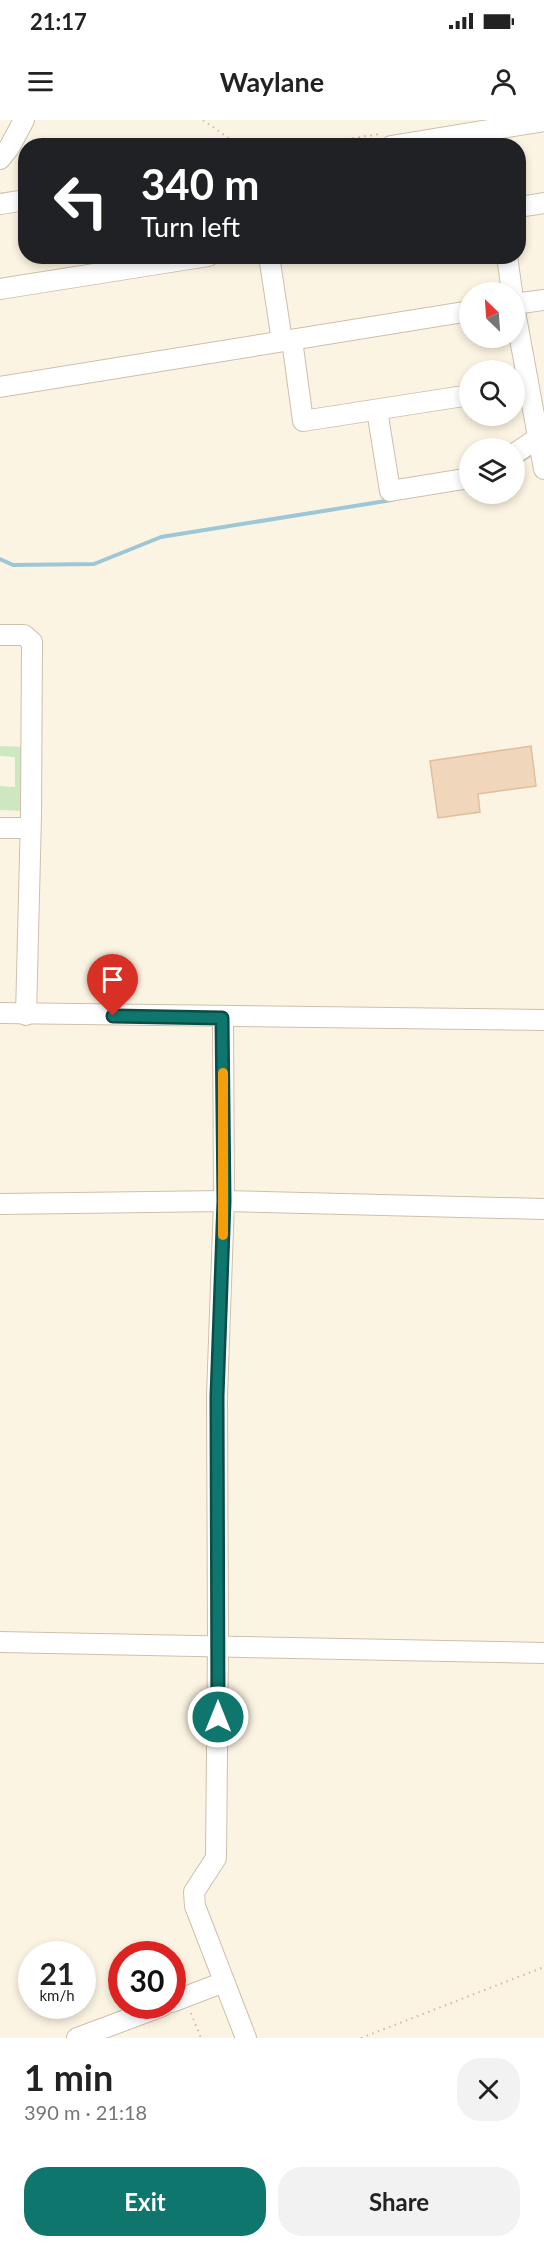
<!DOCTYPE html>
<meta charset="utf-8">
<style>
:root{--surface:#fff;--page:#f2f2f2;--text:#222;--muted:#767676;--accent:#0f766e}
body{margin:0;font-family:Lato,sans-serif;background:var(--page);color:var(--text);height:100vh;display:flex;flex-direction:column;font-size:22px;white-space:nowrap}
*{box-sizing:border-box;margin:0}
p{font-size:20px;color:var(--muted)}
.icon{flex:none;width:33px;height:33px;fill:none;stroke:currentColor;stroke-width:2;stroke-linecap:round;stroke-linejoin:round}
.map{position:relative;height:1918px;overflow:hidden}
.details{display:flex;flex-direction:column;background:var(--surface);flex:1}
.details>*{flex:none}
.banner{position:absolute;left:18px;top:18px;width:508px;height:126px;border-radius:24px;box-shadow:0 3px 9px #0003;background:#202124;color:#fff;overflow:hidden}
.needle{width:39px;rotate:335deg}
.tools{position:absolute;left:459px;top:162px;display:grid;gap:12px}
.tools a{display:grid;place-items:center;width:66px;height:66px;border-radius:50%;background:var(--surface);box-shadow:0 3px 9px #0003;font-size:30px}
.speed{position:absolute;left:18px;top:1821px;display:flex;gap:12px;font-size:30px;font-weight:700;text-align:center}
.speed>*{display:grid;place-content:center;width:78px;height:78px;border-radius:50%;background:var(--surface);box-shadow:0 3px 9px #0003;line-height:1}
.speed small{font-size:15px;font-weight:400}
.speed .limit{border:9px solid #d22;background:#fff;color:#111}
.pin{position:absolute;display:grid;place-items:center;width:51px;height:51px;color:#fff;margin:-62px -26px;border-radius:50% 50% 50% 0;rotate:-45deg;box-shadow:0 0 6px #0007}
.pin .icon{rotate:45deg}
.me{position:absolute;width:66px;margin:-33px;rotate:0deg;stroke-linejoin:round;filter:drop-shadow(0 0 4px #0008)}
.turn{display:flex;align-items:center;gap:21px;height:126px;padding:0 24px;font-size:27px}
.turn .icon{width:78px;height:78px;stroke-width:2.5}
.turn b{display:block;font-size:42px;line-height:51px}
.round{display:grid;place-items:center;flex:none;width:63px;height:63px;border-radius:24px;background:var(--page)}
.head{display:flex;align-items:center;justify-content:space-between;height:102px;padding:0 24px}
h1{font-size:36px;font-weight:700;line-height:45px}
.cta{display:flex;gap:12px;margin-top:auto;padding:12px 24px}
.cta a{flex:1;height:69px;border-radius:24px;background:var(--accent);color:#fff;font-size:24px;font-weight:700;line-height:69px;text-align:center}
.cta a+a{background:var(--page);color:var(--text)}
.status{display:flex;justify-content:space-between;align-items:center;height:42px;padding:0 30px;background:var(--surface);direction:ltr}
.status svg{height:16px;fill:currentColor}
header{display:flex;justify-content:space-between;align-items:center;height:78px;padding:0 24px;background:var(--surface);font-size:27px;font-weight:700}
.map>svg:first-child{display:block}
.green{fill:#cde8c1}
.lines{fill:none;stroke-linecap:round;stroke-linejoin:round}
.stream{stroke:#9dc7d6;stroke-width:4}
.building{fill:#f0d6ba;stroke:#e3be9b;stroke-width:1.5}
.minor-casing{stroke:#cebfac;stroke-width:22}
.path{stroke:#d5b99d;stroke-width:2;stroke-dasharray:1.5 4.5;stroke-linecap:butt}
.minor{stroke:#fff;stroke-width:20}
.route-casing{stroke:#0a4d48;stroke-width:15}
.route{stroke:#0f766e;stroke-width:10}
.slow{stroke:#f59e0b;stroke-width:10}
</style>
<div class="status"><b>21:17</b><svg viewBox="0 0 49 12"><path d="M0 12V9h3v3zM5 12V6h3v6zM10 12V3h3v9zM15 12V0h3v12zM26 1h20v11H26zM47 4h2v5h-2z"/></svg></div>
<header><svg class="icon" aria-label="menu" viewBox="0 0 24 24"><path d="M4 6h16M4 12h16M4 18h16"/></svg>Waylane<svg class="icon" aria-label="person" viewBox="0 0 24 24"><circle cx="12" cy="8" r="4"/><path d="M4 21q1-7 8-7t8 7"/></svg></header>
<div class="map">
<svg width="544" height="1918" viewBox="0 0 544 1918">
<rect width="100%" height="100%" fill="#fcf4e2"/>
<polygon class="green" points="0,626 24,627 22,691 0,690 0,666 15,667 15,637 0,636"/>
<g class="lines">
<g class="stream">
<polyline points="514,345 533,333"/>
<polyline points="0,439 13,445 94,444 161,417 392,380"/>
</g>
</g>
<polygon class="building" points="531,626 536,666 478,674 480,692 438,698 430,641"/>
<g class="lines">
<g class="minor-casing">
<g id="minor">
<polyline points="391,26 544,1"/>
<polyline points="0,39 9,28 24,0"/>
<polyline points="0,84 26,80"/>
<polyline points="519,87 544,83"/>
<polyline points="269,136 282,221"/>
<polyline points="507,136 512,172"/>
<polyline points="0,169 208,136"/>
<polyline points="514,184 544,180"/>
<polyline points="514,186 544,349"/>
<polyline points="292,220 303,301 470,275"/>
<polyline points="0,267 470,191"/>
<polyline points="377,290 390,371 470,358"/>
<polyline points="514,334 539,317"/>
<polyline points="0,515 24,515 32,522 31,696 26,895"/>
<polyline points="0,708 30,708"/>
<polyline points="0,893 544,900"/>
<polyline points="223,898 224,1081 217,1276 218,1526 216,1738 194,1772 195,1786 246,1918"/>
<polyline points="0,1084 224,1081 544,1089"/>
<polyline points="0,1522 544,1533"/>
<polyline points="172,1882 224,1862"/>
<polyline points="77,1918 163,1886"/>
</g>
</g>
<g class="path">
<polyline points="203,0 240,26"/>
<polyline points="299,26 380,14"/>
<polyline points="191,1893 201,1918"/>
<polyline points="361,1918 544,1847"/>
</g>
<use href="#minor" class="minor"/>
</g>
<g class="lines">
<g class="route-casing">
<polyline id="route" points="113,896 222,898 224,1081 217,1276 218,1597"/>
</g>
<use href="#route" class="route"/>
<polyline class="slow" points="223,1115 223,953"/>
</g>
</svg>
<div class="tools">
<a><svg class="needle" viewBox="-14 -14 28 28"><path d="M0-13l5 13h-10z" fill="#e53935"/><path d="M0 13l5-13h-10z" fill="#767676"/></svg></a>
<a><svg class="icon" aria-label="search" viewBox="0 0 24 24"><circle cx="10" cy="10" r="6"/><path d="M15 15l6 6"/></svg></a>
<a><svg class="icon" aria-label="layers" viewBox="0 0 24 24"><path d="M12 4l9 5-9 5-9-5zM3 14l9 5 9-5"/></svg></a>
</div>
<div class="speed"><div>21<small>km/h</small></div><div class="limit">30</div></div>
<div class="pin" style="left:113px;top:896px;background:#d93025"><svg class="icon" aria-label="arrive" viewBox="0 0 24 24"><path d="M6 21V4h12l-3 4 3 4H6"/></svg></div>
<svg class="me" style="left:218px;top:1597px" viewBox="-20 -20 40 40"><circle r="17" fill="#0f766e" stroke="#fff" stroke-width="3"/><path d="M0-11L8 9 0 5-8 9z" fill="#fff"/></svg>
<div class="banner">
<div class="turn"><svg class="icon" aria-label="left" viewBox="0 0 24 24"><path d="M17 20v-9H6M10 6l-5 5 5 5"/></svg><div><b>340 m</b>Turn left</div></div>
</div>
</div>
<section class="details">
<div class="head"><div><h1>1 min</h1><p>390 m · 21:18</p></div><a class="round"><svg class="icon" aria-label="close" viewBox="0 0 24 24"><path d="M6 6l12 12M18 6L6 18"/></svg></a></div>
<div class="cta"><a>Exit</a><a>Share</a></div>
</section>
